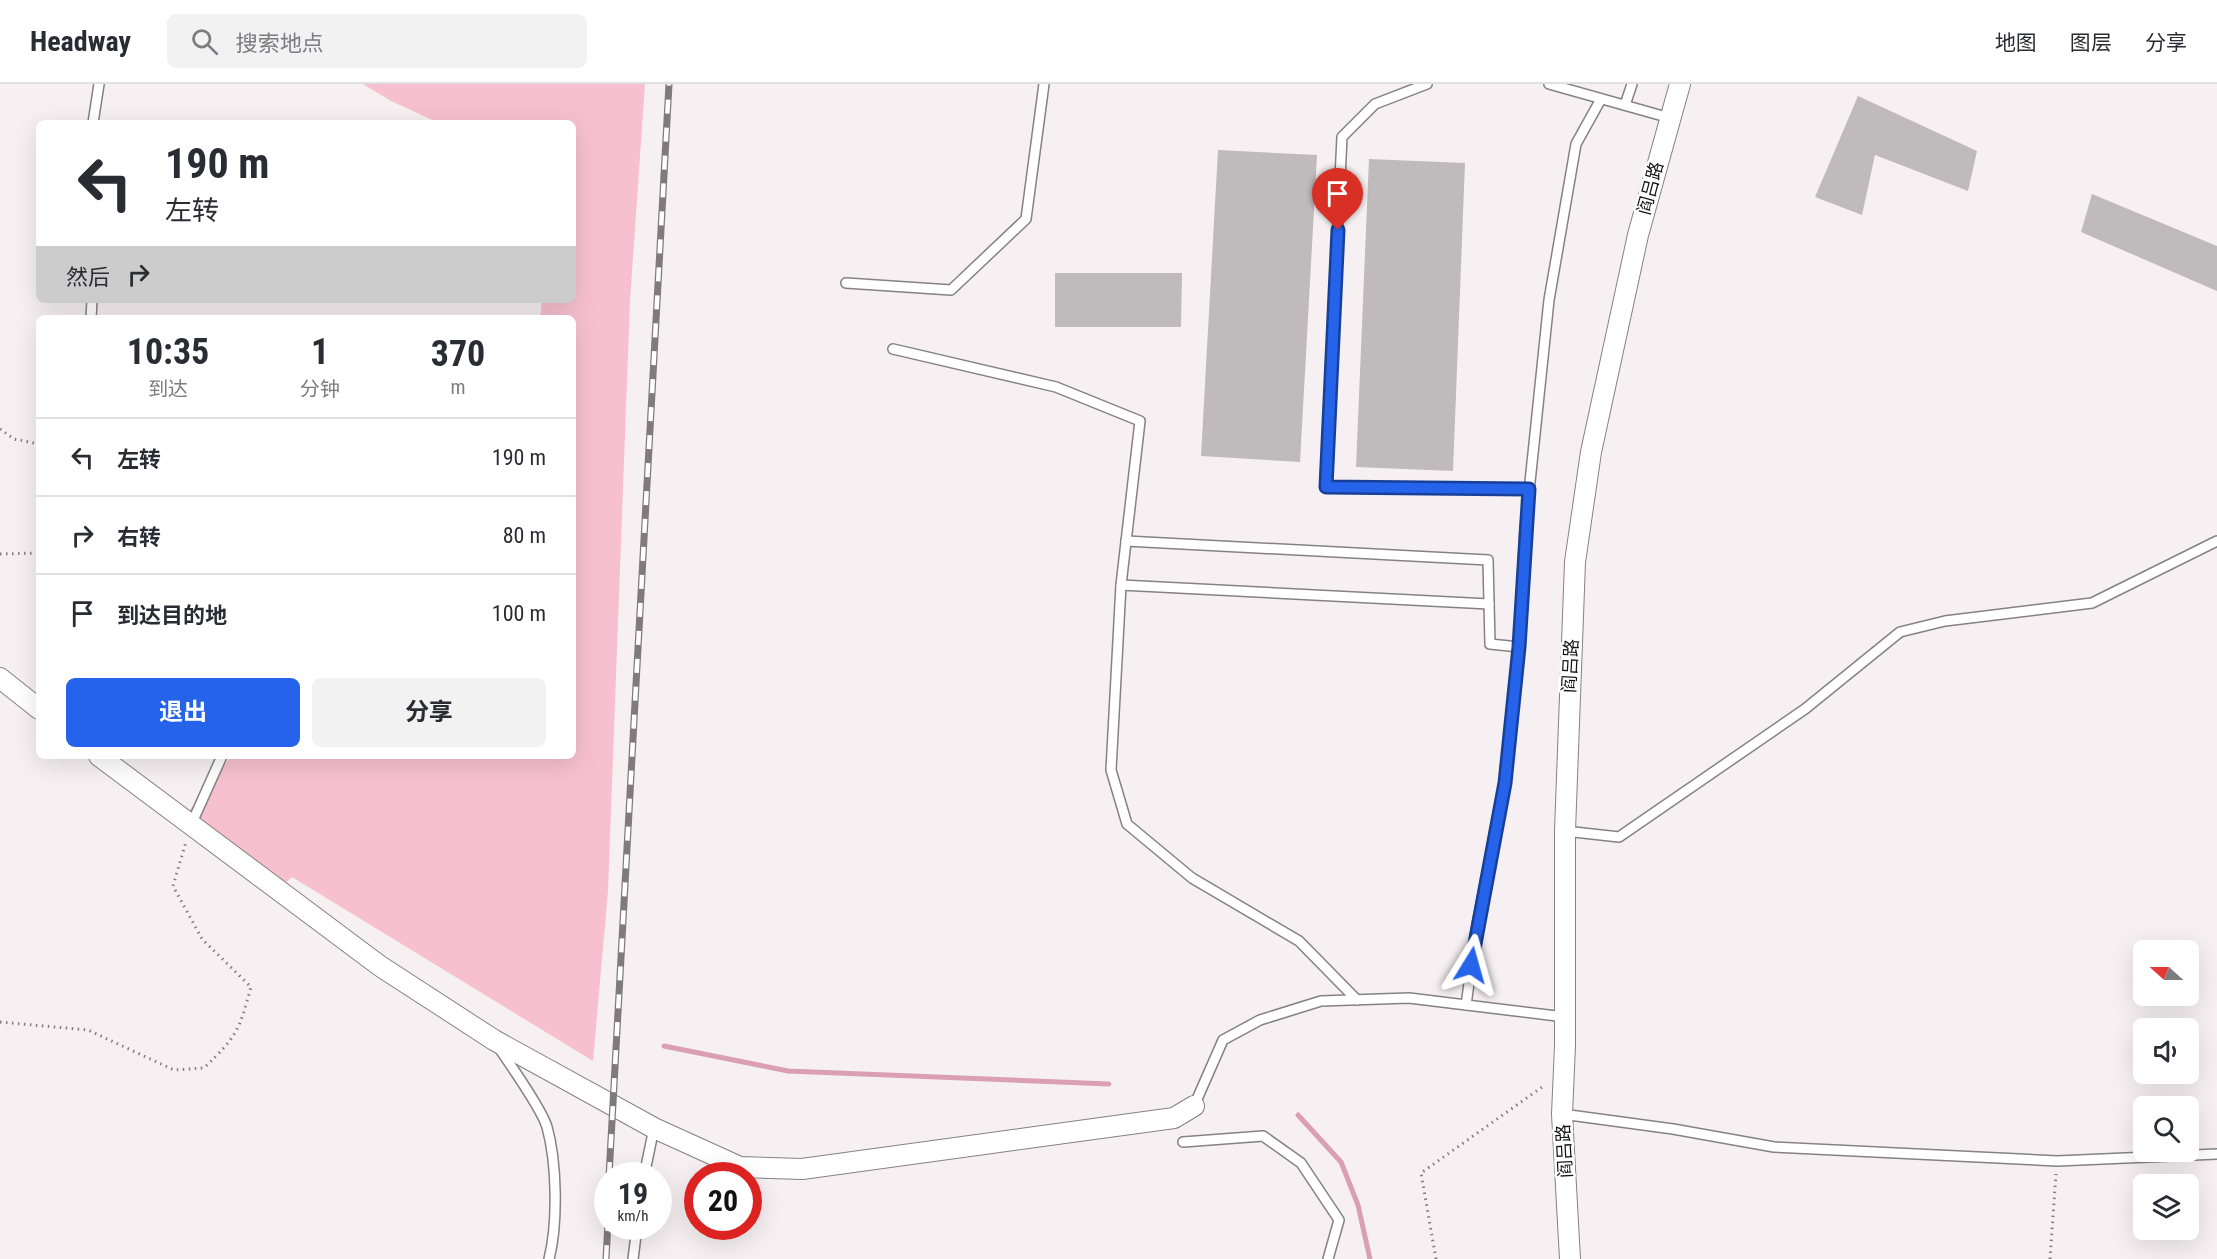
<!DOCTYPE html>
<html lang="zh">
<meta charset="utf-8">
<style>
:root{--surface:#fff;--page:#f2f2f3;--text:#2b2b33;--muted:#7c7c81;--line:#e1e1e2;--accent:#2563eb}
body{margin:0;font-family:"Roboto Condensed","Noto Sans SC",sans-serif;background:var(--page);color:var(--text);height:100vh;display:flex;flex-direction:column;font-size:22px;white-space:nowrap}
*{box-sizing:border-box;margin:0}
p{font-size:20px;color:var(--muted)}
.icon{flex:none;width:33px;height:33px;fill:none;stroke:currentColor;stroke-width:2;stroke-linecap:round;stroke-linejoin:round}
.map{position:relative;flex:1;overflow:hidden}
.side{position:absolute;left:36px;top:231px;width:540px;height:444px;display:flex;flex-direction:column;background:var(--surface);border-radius:9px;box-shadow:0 6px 24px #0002}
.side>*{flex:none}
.banner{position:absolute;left:36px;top:36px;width:540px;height:183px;border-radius:9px;box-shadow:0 6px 24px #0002;background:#fff;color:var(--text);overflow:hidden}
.needle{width:39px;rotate:291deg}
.buttons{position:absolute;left:2133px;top:856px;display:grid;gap:12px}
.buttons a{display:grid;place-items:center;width:66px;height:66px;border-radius:9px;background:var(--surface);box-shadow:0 6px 24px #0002;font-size:30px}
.speed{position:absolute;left:594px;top:1078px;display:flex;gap:12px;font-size:30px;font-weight:700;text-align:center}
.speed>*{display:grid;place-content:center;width:78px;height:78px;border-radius:50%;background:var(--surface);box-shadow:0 6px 24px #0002;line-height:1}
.speed small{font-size:15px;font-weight:400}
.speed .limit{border:9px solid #d22;background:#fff;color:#111}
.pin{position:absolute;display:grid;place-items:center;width:51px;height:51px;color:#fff;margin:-62px -26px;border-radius:50% 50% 50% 0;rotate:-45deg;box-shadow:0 0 6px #0007}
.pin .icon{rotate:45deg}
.me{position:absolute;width:66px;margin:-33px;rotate:8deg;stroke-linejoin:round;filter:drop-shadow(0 0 4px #0008)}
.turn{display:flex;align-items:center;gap:21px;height:126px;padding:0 30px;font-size:27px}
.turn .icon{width:78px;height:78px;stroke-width:2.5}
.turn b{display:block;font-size:42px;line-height:51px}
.then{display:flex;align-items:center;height:57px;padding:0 30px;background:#0003;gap:12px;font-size:22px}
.eta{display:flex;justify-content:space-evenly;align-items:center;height:102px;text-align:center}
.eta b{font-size:36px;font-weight:700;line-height:42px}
.primary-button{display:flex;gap:12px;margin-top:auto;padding:12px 30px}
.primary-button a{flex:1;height:69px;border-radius:9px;background:var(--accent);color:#fff;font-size:24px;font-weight:700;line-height:69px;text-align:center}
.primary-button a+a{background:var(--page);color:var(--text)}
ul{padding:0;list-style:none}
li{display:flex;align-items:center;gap:18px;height:78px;padding:0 30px;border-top:2px solid var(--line)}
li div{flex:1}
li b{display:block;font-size:22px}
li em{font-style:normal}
header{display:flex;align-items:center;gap:36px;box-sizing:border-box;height:84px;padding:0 30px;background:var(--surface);border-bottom:2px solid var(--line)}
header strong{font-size:28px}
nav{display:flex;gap:33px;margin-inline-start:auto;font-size:21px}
.search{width:420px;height:54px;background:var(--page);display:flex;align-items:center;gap:15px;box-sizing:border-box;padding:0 21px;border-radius:9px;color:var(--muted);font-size:22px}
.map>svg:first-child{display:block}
.green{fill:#f7c0d1}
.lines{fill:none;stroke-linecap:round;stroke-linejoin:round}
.stream{stroke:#da9fb2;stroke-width:5}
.building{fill:#bfbabc}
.lane-casing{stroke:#868183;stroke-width:12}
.street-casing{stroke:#868183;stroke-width:22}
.path{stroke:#827e7f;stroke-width:3;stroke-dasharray:1.5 4.5;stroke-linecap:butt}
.lane{stroke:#fff;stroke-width:9}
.street{stroke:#fff;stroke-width:20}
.rail-casing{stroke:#7f7b7c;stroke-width:7}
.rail{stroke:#fff;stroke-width:4.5;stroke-dasharray:14;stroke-linecap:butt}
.route-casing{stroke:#184099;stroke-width:15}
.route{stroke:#2563eb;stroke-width:10}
.labels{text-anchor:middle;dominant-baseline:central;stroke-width:5;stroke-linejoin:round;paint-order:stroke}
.street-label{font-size:18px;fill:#151414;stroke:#fff}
</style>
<header>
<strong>Headway</strong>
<div class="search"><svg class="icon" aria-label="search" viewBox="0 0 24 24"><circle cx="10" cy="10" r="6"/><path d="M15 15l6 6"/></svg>搜索地点</div>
<nav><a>地图</a><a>图层</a><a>分享</a></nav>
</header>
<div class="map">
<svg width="2217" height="1175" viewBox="0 0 2217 1175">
<rect width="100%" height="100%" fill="#f6f0f2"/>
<polygon class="green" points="363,0 645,0 630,217 608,807 593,977 292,793 274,809 176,741 204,710 231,672 573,672 573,234 540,234 542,216 573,216 573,39 439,39 391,17"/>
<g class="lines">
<g class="stream">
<polyline points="664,962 788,987 1109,1000"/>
<polyline points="1298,1031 1341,1078 1358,1121 1370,1175"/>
</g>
</g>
<g class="building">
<polygon points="1858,12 1977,67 1968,107 1875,71 1862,131 1815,113"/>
<polygon points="1218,66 1317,71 1300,378 1201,372"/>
<polygon points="1369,75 1465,79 1453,387 1356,383"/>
<polygon points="2092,110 2217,162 2217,207 2081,148"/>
<polygon points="1055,189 1182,189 1181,243 1055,243"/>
</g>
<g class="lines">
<g class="lane-casing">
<g id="lane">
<polyline points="1427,0 1375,20 1342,53 1325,403 1529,405"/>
<polyline points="1549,0 1670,34"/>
<polyline points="1625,21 1632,0"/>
<polyline points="93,39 99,0"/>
<polyline points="846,199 951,206 1026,135 1044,0"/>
<polyline points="91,234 92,216"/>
<polyline points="893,265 1056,303 1140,337 1121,501 1111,686 1127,740 1192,794 1299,857 1357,916"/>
<polyline points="1126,457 1488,476 1490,560 1519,563"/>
<polyline points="1121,501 1489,520"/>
<polyline points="191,741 222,672"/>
<polyline points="1565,747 1619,753 1805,625 1900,548 1945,537 2092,519 2217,457"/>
<polyline points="1466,921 1477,841 1505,699 1519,563 1525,446 1549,216 1576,60 1601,15"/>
<path d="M499,964C511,982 542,1025 547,1043C557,1079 558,1139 549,1175"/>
<polyline points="1194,1022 1223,956 1260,936 1321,917 1409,914 1565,933"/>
<polyline points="1562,1030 1673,1045 1774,1063 2057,1077 2217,1070"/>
<polyline points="1183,1058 1263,1052 1301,1079 1339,1136 1328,1175"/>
<polyline points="644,1092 654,1044"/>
<polyline points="633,1175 637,1143"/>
</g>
</g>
<g class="street-casing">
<g id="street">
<polyline points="0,594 39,625"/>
<polyline points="99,672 380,882 494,956 654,1044 740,1083 802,1085 1174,1034 1194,1022"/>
<polyline points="1570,1175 1562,1030 1565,962 1565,747 1575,478 1591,368 1638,151 1680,0"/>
</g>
</g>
<g class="path">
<polyline points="0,345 14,355 39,360"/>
<polyline points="0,470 39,469"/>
<path d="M0,938L88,946L174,986L204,984C237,952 239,947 251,903L202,855L173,802L186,758"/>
<polyline points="1436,1175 1421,1089 1545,1001"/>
<polyline points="2050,1175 2056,1090"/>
</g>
<use href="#lane" class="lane"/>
<use href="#street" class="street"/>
<g class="rail-casing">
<g id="rail">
<polyline points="609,1092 669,0"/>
<polyline points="606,1175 608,1138"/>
</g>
</g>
<use href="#rail" class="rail"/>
</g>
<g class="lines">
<g class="route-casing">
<polyline id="route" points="1338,146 1326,403 1529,405 1519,563 1505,699 1471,881"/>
</g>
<use href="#route" class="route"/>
</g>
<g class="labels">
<g class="street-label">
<text transform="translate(1650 104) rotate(-75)">阎吕路</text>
<text transform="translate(1570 582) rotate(-87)">阎吕路</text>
<text transform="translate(1564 1067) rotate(-93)">阎吕路</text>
</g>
</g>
</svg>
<div class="buttons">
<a><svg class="needle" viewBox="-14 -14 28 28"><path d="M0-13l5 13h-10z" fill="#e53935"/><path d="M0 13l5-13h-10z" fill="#7c7c81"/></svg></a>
<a><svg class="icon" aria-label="sound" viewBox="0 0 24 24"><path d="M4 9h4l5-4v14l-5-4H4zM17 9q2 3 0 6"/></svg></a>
<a><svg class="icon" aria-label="search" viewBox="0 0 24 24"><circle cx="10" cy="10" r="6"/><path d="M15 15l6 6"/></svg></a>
<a><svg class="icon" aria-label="layers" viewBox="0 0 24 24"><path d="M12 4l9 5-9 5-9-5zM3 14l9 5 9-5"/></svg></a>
</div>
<div class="speed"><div>19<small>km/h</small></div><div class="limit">20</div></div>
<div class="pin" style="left:1338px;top:146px;background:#d93025"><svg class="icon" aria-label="arrive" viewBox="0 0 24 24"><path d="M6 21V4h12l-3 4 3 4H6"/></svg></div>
<svg class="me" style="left:1471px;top:881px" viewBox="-20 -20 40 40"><path d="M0-17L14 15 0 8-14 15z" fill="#2563eb" stroke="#fff" stroke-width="4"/></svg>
<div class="banner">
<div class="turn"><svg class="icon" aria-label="left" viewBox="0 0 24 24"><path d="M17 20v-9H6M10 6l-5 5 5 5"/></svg><div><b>190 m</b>左转</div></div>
<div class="then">然后<svg class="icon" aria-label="right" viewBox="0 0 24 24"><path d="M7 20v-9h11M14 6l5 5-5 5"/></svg></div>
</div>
<section class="side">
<div class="eta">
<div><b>10:35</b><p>到达</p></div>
<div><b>1</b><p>分钟</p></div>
<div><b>370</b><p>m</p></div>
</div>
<ul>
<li><svg class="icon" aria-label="left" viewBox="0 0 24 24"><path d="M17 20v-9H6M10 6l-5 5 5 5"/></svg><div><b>左转</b></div><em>190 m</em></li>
<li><svg class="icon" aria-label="right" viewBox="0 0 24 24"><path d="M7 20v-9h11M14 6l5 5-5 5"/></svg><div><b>右转</b></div><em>80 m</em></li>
<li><svg class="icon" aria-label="arrive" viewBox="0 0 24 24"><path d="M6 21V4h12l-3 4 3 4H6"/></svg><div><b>到达目的地</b></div><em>100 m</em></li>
</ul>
<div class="primary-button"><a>退出</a><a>分享</a></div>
</section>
</div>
